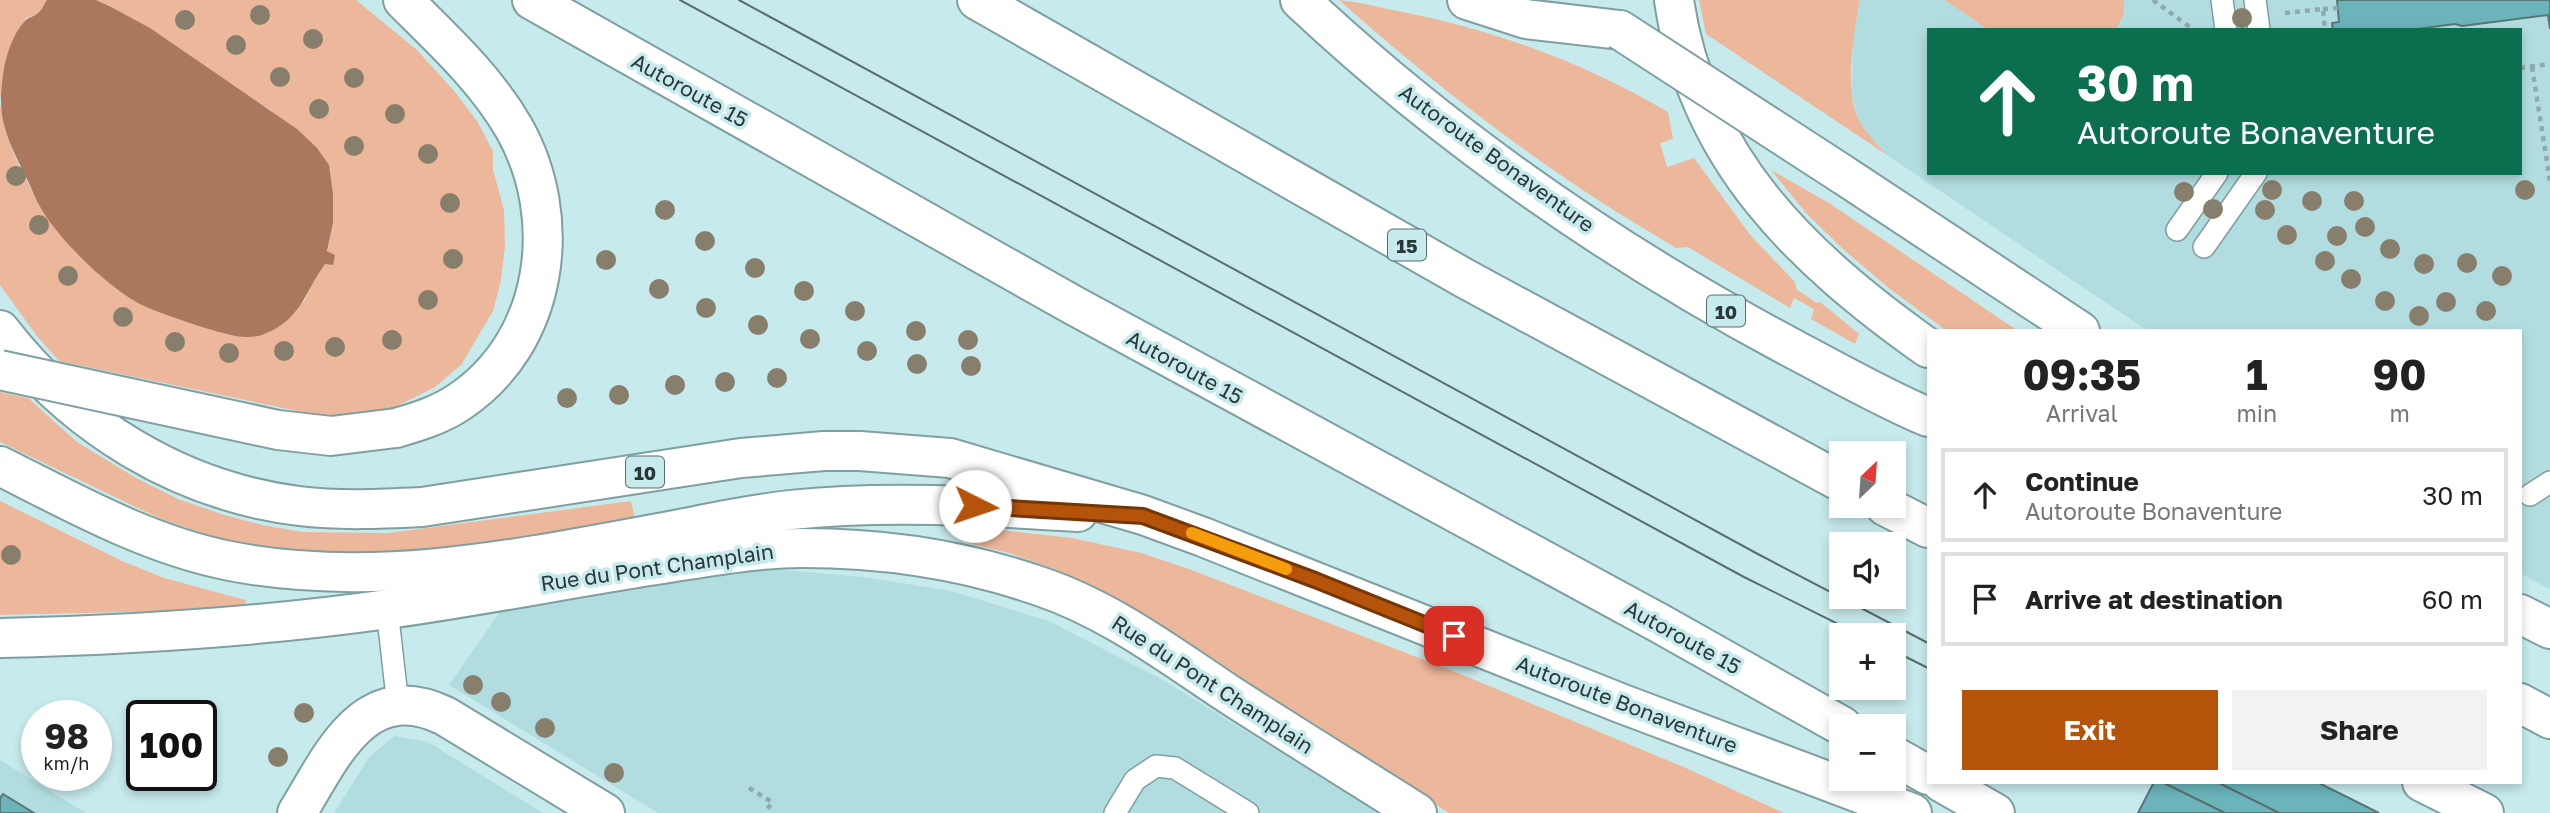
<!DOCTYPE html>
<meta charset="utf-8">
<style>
:root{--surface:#fff;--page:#f2f2f2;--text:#222;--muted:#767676;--line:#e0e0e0;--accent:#b45309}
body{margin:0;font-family:"Golos Text",sans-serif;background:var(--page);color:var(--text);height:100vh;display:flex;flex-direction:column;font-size:26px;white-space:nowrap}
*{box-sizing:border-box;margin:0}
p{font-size:23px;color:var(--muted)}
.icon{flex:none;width:38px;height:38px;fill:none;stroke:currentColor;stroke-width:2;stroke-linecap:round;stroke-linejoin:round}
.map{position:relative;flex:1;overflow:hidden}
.details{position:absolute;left:1927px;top:329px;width:595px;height:455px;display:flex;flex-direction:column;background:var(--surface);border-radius:0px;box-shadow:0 4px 10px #0003}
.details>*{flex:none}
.guide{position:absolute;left:1927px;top:28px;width:595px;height:147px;border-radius:0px;box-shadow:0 4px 10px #0003;background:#0b6e4f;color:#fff;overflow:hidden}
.needle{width:46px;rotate:25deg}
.controls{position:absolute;left:1829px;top:441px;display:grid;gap:14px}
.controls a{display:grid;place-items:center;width:77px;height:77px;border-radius:0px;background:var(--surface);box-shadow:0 4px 10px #0003;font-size:35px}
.speed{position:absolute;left:21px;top:700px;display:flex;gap:14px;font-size:35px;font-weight:700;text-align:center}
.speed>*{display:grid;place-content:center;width:91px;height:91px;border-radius:50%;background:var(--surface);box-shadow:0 4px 10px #0003;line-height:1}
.speed small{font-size:18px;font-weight:400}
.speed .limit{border:4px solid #111;border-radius:10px;background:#fff;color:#111}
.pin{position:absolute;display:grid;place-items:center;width:60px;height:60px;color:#fff;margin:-30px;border-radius:14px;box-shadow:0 4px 10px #0006}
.me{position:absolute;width:77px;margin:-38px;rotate:94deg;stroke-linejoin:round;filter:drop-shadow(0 0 5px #0008)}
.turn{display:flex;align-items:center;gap:24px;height:147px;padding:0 35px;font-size:32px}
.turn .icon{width:91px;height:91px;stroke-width:2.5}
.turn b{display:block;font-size:49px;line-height:60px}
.eta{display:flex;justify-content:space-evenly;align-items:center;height:119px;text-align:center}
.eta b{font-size:42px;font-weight:700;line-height:49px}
.primary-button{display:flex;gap:14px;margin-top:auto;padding:14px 35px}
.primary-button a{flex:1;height:80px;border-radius:0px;background:var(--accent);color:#fff;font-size:28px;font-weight:700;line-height:80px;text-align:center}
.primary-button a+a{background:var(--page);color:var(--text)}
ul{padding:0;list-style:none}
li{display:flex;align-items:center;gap:21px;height:94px;margin:0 14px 10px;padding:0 21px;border:4px solid var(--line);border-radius:0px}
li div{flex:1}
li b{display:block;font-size:26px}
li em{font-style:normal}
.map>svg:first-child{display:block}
.built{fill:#b2dde0;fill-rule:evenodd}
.green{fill:#edb79b}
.water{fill:#aa785d}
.building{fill:#6ab4ba;stroke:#587779;stroke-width:2}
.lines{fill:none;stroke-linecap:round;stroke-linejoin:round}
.lane-casing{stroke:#7f9fa1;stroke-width:24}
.street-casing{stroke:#7f9fa1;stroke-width:42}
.highway-casing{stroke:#7f9fa1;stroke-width:42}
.path{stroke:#8faaac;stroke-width:4.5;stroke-dasharray:5 5;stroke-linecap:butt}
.lane{stroke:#fff;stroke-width:21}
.street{stroke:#fff;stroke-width:38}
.highway{stroke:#fff;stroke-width:38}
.tram{stroke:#5a6e6f;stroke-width:2}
.highway-bridge-casing{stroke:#7f9fa1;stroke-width:42;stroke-linecap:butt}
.highway-bridge{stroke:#fff;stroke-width:38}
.tree{fill:#887e6c}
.route-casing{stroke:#753606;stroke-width:18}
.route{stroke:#b45309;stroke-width:12}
.slow{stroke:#f59e0b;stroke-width:12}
.labels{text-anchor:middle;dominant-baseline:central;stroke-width:7;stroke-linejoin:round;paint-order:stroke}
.shield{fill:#c7eaec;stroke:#596d6e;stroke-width:2}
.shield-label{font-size:19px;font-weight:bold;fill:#2a3738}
.street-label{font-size:21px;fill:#2a3738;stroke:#c7eaec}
</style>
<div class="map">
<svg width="2550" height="813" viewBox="0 0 2550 813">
<rect width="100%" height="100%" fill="#c7eaec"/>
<g class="built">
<path d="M1860,0H2550V589L2520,573V331H2148L1887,155L1867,133L1857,118L1852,93L1853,38ZM1928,30H2520V173H1928Z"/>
<polygon points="763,568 863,577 951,591 1049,621 1163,680 1378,813 658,813 449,685 502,609"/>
<polygon points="395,736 428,742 543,813 334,813 370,756"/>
<polygon points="0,760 86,813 0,813"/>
</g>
<g class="green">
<polygon points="0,0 47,0 38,14 26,18 8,55 2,79 0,103 5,130 15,157 40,207 58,232 116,289 141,304 229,335 304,301 316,277 325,264 333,223 333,194 271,110 246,96 150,29 96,0 356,0 417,50 455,92 477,121 493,151 493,170 504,210 505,246 501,280 493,311 461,365 435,387 391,409 362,415 333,416 307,413 59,361 37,336 0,285"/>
<path d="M1339,0C1360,2 1382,8 1403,12C1500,32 1582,62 1668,112L1673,139L1660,143L1667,167L1694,158L1751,236L1795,282L1796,289L1817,303L1820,302L1859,334L1855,344L1811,319L1814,309L1794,298L1790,308L1688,247L1676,248C1651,232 1624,217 1598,200C1507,141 1420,72 1339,0Z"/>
<path d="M1699,0H1860C1854,30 1844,93 1859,120C1866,133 1877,144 1887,155L1706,34Z"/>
<path d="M1945,0H2123C2126,13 2122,19 2115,30H1989Z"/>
<polygon points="1771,170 1829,203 2018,331 1947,331 1890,289 1844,250 1806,213"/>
<polygon points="0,392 28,398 77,442 136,478 178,499 221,514 262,525 303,532 388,533 631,501 635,519 471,549 344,558 237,545 161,519 0,442"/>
<polygon points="0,501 122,561 164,578 245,600 247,609 0,615"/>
<polygon points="966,526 1072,538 1141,553 1189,569 1463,675 1686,768 1784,813 1449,813 1145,619 1086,584 1054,569 1009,553 967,543"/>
</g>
<path class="water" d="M47,0H96L111,7L150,28L297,129L317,148L329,165L333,194V223L327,251L335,255L333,265L325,264C304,293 301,320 264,334C245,342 220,332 202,327C182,320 161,314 142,305C109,289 56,237 39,205C35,198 32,189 28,181C16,156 1,131 1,101C1,76 7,40 25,21C28,17 34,17 38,13C42,10 44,4 47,0Z"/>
<g class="building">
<polygon points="2337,0 2550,0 2550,29 2548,15 2462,26 2455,24 2409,30 2333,30 2332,23 2339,22"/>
<polygon points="2154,782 2317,782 2379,813 2138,813"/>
<polygon points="3,794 34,813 0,813 0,798"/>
</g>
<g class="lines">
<g class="lane-casing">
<g id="lane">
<polyline points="2222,0 2226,30"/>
<polyline points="2255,0 2259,30"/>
<polyline points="2177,230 2217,173"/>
<polyline points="2204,247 2256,173"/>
<polyline points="2530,495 2550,482"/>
<polyline points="387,609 398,706"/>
<polyline points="1115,813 1135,780 1156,766 1175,768 1248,813"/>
</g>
</g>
<g class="street-casing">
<g id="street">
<path d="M0,638C130,635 260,627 388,609C482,596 576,577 669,563C714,556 758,548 803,548C883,548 964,560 1039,586C1108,609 1167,653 1227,693C1290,734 1354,773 1417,813"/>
<path d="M297,813C332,756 364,677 445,716L605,813"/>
</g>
</g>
<g class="highway-casing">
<g id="highway">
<polyline points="532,0 1073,305 1659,623 1842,726"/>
<polyline points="977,0 1464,278 1841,482"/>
<path d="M1300,0C1449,140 1621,258 1801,353C1843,375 1885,399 1928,417"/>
<polyline points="1467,0 1526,19 1620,30"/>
<path d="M1674,0C1697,160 1803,259 1928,348"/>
<polyline points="1842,174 2080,331"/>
<path d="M0,330C74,426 179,491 299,506C340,511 381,509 422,507L741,458L824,451H860L950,458L1143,515L1203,537L1620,703L1912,813"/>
<path d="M396,428C417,422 440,415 459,402C549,342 565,218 514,128C485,78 443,40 403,0"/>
<path d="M0,466C74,503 148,545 230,561C373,589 518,559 659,533C702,525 746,515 790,510C886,500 982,506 1078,512"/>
<polyline points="1885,506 1928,528"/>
<polyline points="2520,614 2550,629"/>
<polyline points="2520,703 2550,719"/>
<polyline points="1894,756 1928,775"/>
<polyline points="1941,782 1995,813"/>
<polyline points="2422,782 2484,813"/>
</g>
</g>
<g class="path">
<polyline points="2153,0 2194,30"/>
<polyline points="2323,9 2338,8"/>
<polyline points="2285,13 2323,9 2325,30"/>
<polyline points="2532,67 2550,181"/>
<polyline points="2520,68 2550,64"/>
<polyline points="749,788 772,802 765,813"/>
</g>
<use href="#lane" class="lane"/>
<use href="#street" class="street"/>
<use href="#highway" class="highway"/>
<g class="tram">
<polyline points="680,0 1744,577 1860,635"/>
<polyline points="739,0 1756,553 1928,643"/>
<polyline points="1894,651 1928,668"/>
<polyline points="2162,782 2225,813"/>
<polyline points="2217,782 2279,813"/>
</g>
<g class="highway-bridge-casing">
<g id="highway-bridge">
<polyline points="1620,30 1842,174"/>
<polyline points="0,370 278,430 331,436 396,428"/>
</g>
</g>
<use href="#highway-bridge" class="highway-bridge"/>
</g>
<g class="tree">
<circle cx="260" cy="15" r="10"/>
<circle cx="2242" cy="18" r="10"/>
<circle cx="185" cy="20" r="10"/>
<circle cx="313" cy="39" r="10"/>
<circle cx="236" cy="45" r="10"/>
<circle cx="280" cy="77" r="10"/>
<circle cx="354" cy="78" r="10"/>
<circle cx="319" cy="109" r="10"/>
<circle cx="395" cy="114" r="10"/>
<circle cx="354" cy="146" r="10"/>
<circle cx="428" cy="154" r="10"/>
<circle cx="16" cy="176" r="10"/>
<circle cx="2272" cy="190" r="10"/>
<circle cx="2525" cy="190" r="10"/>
<circle cx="2184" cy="192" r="10"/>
<circle cx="2312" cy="201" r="10"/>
<circle cx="2354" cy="201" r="10"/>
<circle cx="450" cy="203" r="10"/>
<circle cx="2213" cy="209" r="10"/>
<circle cx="665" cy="210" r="10"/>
<circle cx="2265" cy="210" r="10"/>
<circle cx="39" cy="225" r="10"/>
<circle cx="2365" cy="227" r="10"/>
<circle cx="2287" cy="235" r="10"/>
<circle cx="2337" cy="236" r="10"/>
<circle cx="705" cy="241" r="10"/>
<circle cx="2390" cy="249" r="10"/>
<circle cx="453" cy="259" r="10"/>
<circle cx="606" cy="260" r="10"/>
<circle cx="2325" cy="261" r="10"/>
<circle cx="2467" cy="263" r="10"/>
<circle cx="2424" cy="264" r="10"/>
<circle cx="755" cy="268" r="10"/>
<circle cx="68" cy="276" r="10"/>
<circle cx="2502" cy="276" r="10"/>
<circle cx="2351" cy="279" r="10"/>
<circle cx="659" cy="289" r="10"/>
<circle cx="804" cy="291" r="10"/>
<circle cx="428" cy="300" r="10"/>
<circle cx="2385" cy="301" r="10"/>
<circle cx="2446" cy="302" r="10"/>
<circle cx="706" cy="308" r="10"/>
<circle cx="855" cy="311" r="10"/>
<circle cx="2486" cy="311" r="10"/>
<circle cx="2419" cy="316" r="10"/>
<circle cx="123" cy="317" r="10"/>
<circle cx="758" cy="325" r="10"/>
<circle cx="916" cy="331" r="10"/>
<circle cx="810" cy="339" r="10"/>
<circle cx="392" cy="340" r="10"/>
<circle cx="968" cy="340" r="10"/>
<circle cx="175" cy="342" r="10"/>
<circle cx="335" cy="347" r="10"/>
<circle cx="284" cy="351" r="10"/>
<circle cx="867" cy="351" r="10"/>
<circle cx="229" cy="353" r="10"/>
<circle cx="917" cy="364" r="10"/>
<circle cx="971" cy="366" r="10"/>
<circle cx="777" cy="378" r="10"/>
<circle cx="725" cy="382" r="10"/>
<circle cx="675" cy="385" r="10"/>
<circle cx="619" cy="395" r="10"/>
<circle cx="567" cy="398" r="10"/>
<circle cx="11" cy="555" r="10"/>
<circle cx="473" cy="685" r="10"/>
<circle cx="501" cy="702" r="10"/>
<circle cx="304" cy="713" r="10"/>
<circle cx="545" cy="728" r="10"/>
<circle cx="278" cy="757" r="10"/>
<circle cx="614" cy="773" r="10"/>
</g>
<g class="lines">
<g class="route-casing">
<polyline id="route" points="975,506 1143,516 1315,580 1454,636"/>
</g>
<use href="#route" class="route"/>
<polyline class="slow" points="1192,533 1286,569"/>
</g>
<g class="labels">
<g class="shield">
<rect x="1388" y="229.5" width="38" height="31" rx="5"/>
<rect x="1707" y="295.5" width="38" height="31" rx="5"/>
<rect x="626" y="456.5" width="38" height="31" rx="5"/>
</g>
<g class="shield-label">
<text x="1407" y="245">15</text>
<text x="1726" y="311">10</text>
<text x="645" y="472">10</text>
</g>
<g class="street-label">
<text transform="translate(690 90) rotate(29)">Autoroute 15</text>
<text transform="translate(1497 158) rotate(36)">Autoroute Bonaventure</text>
<text transform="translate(1185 367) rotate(29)">Autoroute 15</text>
<text transform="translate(657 567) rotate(-8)">Rue du Pont Champlain</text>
<text transform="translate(1683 637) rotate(29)">Autoroute 15</text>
<text transform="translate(1213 684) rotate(33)">Rue du Pont Champlain</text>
<text transform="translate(1627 704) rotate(21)">Autoroute Bonaventure</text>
</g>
</g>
</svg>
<div class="controls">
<a><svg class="needle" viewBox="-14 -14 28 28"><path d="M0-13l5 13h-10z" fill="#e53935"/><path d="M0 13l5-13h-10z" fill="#767676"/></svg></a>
<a><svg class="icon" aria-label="sound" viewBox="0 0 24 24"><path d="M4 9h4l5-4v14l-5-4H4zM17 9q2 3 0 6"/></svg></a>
<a>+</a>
<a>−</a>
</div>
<div class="speed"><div>98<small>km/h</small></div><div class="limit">100</div></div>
<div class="pin" style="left:1454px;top:636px;background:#d93025"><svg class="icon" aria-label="arrive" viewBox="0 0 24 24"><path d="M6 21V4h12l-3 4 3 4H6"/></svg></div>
<svg class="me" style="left:975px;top:506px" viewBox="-20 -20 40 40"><circle r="19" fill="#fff"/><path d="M0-13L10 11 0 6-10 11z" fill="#b45309"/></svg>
<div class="guide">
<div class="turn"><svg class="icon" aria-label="ahead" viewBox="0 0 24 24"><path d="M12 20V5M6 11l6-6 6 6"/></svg><div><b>30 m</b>Autoroute Bonaventure</div></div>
</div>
<section class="details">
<div class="eta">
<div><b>09:35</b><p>Arrival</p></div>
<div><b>1</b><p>min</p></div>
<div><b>90</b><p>m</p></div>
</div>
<ul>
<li><svg class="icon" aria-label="ahead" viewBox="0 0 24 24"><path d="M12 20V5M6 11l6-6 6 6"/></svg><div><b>Continue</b><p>Autoroute Bonaventure</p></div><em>30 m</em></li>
<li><svg class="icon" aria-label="arrive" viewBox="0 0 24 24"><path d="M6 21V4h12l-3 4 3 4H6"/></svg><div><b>Arrive at destination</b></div><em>60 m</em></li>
</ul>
<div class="primary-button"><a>Exit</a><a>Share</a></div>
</section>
</div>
